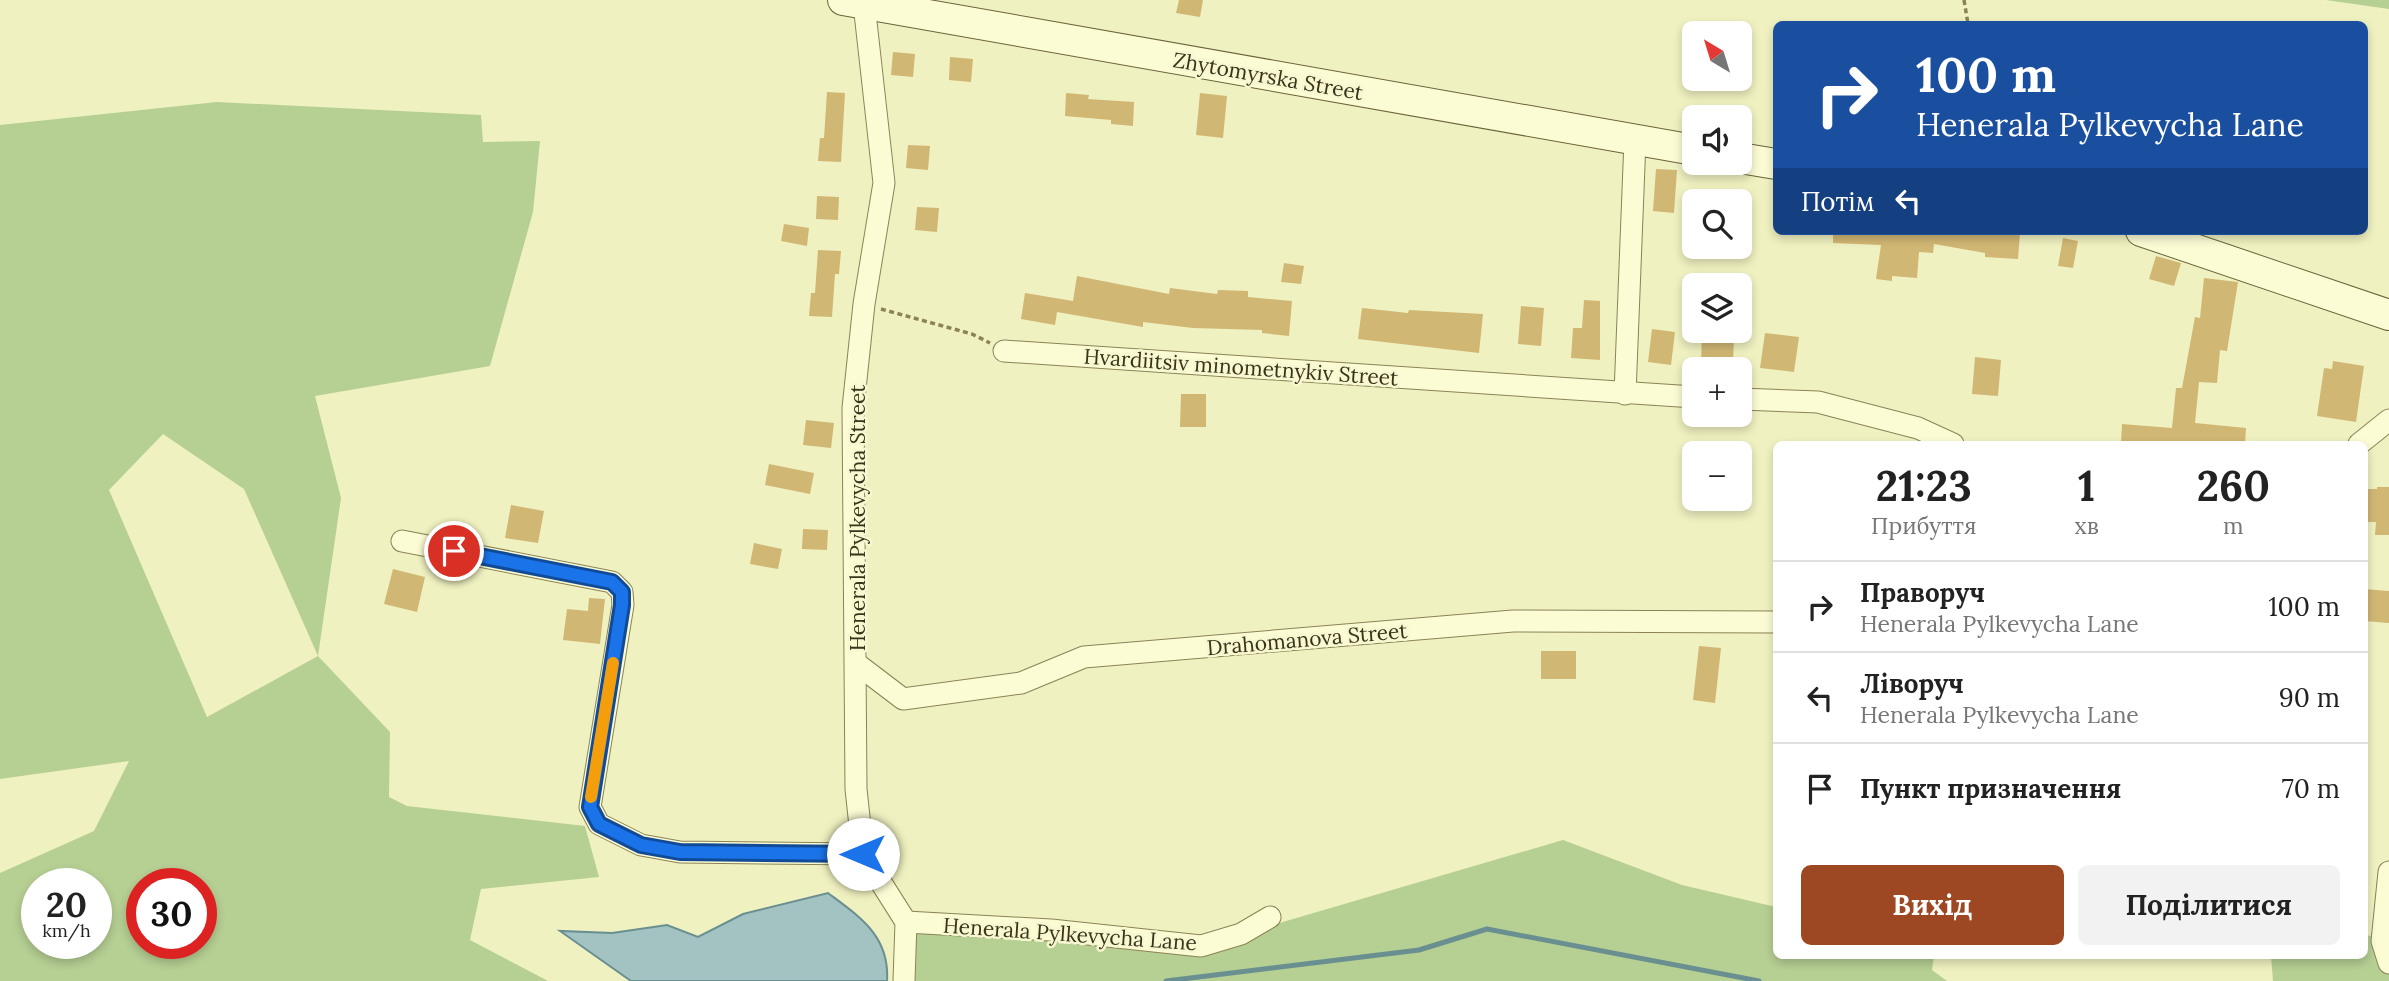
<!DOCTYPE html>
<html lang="uk">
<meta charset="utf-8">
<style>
:root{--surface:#fff;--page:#f2f2f2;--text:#222;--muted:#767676;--line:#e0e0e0;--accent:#9e4823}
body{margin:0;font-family:Lora,serif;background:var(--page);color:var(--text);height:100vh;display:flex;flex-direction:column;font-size:26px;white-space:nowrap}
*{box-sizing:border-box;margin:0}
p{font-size:23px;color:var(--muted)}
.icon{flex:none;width:38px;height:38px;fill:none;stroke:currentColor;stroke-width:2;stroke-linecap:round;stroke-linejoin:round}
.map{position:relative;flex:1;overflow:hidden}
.sheet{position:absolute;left:1773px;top:441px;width:595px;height:518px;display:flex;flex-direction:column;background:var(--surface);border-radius:10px;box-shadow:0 4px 10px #0003}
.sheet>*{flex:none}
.top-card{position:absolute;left:1773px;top:21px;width:595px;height:214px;border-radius:10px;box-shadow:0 4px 10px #0003;background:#1a4fa0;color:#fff;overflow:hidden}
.needle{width:46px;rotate:322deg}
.tools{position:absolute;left:1682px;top:21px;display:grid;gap:14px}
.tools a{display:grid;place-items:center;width:70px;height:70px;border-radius:10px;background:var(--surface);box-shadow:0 4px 10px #0003;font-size:35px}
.speed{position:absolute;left:21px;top:868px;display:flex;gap:14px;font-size:35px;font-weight:700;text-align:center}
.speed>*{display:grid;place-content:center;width:91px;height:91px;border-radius:50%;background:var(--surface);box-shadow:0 4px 10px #0003;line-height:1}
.speed small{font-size:18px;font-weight:400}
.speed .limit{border:10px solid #d22;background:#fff;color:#111}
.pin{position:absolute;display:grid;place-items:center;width:60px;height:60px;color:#fff;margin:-30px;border:4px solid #fff;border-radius:50%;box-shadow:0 2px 7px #0007}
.me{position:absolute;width:77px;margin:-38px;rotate:270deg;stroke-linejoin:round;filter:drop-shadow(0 0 5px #0008)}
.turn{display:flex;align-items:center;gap:24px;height:147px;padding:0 28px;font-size:32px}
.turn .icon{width:91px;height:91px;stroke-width:2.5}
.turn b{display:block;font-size:49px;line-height:60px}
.then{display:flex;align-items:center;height:66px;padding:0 28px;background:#0003;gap:14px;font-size:26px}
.eta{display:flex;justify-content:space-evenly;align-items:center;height:119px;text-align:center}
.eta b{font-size:42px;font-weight:700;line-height:49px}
.primary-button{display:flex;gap:14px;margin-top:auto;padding:14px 28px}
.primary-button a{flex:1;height:80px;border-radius:10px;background:var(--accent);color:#fff;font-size:28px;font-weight:700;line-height:80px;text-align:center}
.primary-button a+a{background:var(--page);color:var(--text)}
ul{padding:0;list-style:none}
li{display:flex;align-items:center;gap:21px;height:91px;padding:0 28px;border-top:2px solid var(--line)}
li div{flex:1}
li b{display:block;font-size:26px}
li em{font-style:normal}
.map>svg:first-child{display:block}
.green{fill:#b6cf93;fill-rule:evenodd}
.water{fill:#a3c2c2;stroke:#6a8f91;stroke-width:2}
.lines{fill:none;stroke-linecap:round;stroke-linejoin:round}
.stream{stroke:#6a8f91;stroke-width:5}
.building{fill:#d1b774}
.street-casing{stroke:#8b8357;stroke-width:23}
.secondary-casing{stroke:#6d633a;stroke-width:32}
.path{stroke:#8b8357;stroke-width:3.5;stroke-dasharray:5 3.5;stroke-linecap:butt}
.street{stroke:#fbfbd4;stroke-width:21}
.secondary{stroke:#fbfbd4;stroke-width:30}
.route-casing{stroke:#114b97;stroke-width:18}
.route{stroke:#1a73e8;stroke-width:12}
.slow{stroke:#f59e0b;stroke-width:12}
.labels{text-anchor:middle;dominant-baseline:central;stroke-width:5;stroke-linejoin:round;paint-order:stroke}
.street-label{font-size:21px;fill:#3a331c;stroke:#f7f8d0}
</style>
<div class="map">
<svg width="2389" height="981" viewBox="0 0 2389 981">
<rect width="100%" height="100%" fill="#f0f1c0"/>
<g class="green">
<polygon points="2326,0 2389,0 2389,9"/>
<path d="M217,102L481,115L483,142L540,141L533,212L490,366L315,396L341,498L318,656L390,732L389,797L407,806L585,826L599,877L481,889L470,940L548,981H0V873L94,831L129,761L0,779V125ZM163,434L244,489L318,656L207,717L109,490ZM37,884H96V943H37ZM142,884H201V943H142Z"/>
<polygon points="1563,840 1682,885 1776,907 1776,956 1934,956 1932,970 1947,981 904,981 906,922 1201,946"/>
<polygon points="2364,934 2389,942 2389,981 2273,981 2271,956 2364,956"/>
</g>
<path class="water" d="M828,893C860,917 890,936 887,981H631L560,931L612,933L667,925L698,937L743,914Z"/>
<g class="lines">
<polyline class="stream" points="1166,981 1419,950 1487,929 1759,981"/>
</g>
<g class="building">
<polygon points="1179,0 1203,0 1200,17 1176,13"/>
<polygon points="893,52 915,54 913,77 891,75"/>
<polygon points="950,57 973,59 971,82 949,80"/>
<polygon points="827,92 845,93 841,162 818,161 820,138 824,138"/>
<polygon points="1066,93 1089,95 1088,99 1134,102 1133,126 1111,124 1111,120 1065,116"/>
<polygon points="1200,93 1227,96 1223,138 1196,135"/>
<polygon points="908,145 930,146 928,170 906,168"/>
<polygon points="1656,169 1677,170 1674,213 1653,211"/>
<polygon points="817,196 839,197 838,220 816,219"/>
<polygon points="917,207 939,208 937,232 915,230"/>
<polygon points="784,224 809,228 807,246 781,241"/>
<polygon points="1833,231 2020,233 2018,259 1985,257 1985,253 1934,244 1933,253 1919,252 1917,278 1892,276 1892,281 1876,279 1881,245 1833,243"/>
<polygon points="2063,238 2078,241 2073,268 2058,266"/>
<polygon points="818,250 841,251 839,274 835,274 832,317 809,316 811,293 815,293"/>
<polygon points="2156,256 2181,263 2174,286 2149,279"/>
<polygon points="1284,263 1304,266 1301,284 1281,282"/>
<polygon points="1077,276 1169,294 1170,288 1217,294 1218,290 1248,291 1248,297 1292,301 1289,336 1262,333 1262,330 1193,328 1143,322 1143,327 1057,312 1055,325 1021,319 1025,293 1073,301"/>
<polygon points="2204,278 2238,282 2227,351 2220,350 2217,383 2199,382 2195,423 2246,428 2245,444 2177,441 2177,444 2121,444 2122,424 2172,428 2176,388 2182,388 2195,317 2200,318"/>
<polygon points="1584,300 1600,301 1600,360 1571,358 1573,328 1582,328"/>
<polygon points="1521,306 1544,308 1541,346 1518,344"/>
<polygon points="1362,308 1408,313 1409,310 1483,314 1479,353 1358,339"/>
<polygon points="1652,329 1675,332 1671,365 1648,362"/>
<polygon points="1702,331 1734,331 1733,366 1701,365"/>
<polygon points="1765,333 1799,337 1794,372 1760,368"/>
<polygon points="1975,357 2001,360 1998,396 1972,394"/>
<polygon points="2333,361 2364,366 2356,422 2317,416 2324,368 2332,369"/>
<polygon points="1181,394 1206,394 1206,427 1180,427"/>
<polygon points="806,420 834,423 831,448 803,445"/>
<polygon points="769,464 814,473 810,494 765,485"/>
<polygon points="2377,487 2389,487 2389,535 2375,535 2376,522 2364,522 2364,489 2377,489"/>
<polygon points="511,505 544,511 538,543 505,538"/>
<polygon points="803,529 828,530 827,550 802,549"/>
<polygon points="754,543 782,549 778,569 750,564"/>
<polygon points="393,569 425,577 417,612 384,604"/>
<polygon points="2364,589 2389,591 2389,623 2364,621"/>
<polygon points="589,598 605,599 600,644 563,640 567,609 588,611"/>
<polygon points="1699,646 1721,648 1715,703 1693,700"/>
<rect x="1541" y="651" width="35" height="28"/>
</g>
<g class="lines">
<g class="street-casing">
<g id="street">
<polyline points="864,4 884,183 864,304 853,408 856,789 863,854 906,922 904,981"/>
<polyline points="1004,351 1694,397"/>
<polyline points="1625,394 1635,140"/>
<polyline points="1740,399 1818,402 1918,428 1953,444"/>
<polyline points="2359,444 2389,420"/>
<polyline points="402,541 612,582 622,592 623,605 590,807 599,824 641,845 680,852 863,854"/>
<polyline points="857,664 903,699 1021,683 1084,657 1513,621 1776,622"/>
<polyline points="2389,872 2382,941 2389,963"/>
<polyline points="906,922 1051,930 1201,946 1241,934 1270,917"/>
</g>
</g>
<g class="secondary-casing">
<g id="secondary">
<polyline points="843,0 1694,150"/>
<polyline points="1740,158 1776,164"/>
<polyline points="2141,231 2389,315"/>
</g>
</g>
<g class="path">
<polyline points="1964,0 1968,24"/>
<polyline points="881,309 972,334 990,343"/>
</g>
<use href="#street" class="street"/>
<use href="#secondary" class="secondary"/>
</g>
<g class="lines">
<g class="route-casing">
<polyline id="route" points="454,551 612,582 622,592 622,605 590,807 599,824 641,845 680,852 863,854"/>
</g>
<use href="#route" class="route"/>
<polyline class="slow" points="591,797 613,663"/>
</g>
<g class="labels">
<g class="street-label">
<text transform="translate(1268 76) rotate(10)">Zhytomyrska Street</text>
<text transform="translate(1241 367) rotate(4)">Hvardiitsiv minometnykiv Street</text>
<text transform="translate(857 518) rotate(-90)">Henerala Pylkevycha Street</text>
<text transform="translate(1307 639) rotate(-5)">Drahomanova Street</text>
<text transform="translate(1070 934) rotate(4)">Henerala Pylkevycha Lane</text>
</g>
</g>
</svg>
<div class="tools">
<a><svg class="needle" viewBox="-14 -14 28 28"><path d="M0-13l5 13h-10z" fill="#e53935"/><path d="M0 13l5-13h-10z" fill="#767676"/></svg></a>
<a><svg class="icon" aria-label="sound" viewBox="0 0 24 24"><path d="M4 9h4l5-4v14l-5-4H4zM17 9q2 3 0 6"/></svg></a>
<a><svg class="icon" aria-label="search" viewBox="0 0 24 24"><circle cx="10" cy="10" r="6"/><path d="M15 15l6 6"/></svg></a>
<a><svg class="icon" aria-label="layers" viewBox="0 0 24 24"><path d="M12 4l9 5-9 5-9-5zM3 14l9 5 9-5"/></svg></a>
<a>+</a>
<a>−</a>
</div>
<div class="speed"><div>20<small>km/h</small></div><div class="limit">30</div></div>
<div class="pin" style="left:454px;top:551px;background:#d93025"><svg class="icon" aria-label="arrive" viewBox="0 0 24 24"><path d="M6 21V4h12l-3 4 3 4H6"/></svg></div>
<svg class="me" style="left:863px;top:854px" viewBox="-20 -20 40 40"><circle r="19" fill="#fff"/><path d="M0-13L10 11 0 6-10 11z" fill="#1a73e8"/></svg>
<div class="top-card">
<div class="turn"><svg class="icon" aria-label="right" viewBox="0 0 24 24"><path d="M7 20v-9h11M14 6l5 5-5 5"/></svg><div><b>100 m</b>Henerala Pylkevycha Lane</div></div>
<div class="then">Потім<svg class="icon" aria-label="left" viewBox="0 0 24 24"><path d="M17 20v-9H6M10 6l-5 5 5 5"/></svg></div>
</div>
<section class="sheet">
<div class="eta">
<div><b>21:23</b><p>Прибуття</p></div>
<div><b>1</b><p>хв</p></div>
<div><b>260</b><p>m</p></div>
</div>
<ul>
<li><svg class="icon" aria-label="right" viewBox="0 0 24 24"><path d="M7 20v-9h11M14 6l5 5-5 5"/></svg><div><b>Праворуч</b><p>Henerala Pylkevycha Lane</p></div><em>100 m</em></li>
<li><svg class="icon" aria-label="left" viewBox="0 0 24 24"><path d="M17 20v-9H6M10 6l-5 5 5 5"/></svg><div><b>Ліворуч</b><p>Henerala Pylkevycha Lane</p></div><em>90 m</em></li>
<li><svg class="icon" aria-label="arrive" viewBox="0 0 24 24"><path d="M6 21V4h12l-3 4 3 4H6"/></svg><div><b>Пункт призначення</b></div><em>70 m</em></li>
</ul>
<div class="primary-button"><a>Вихід</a><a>Поділитися</a></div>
</section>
</div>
